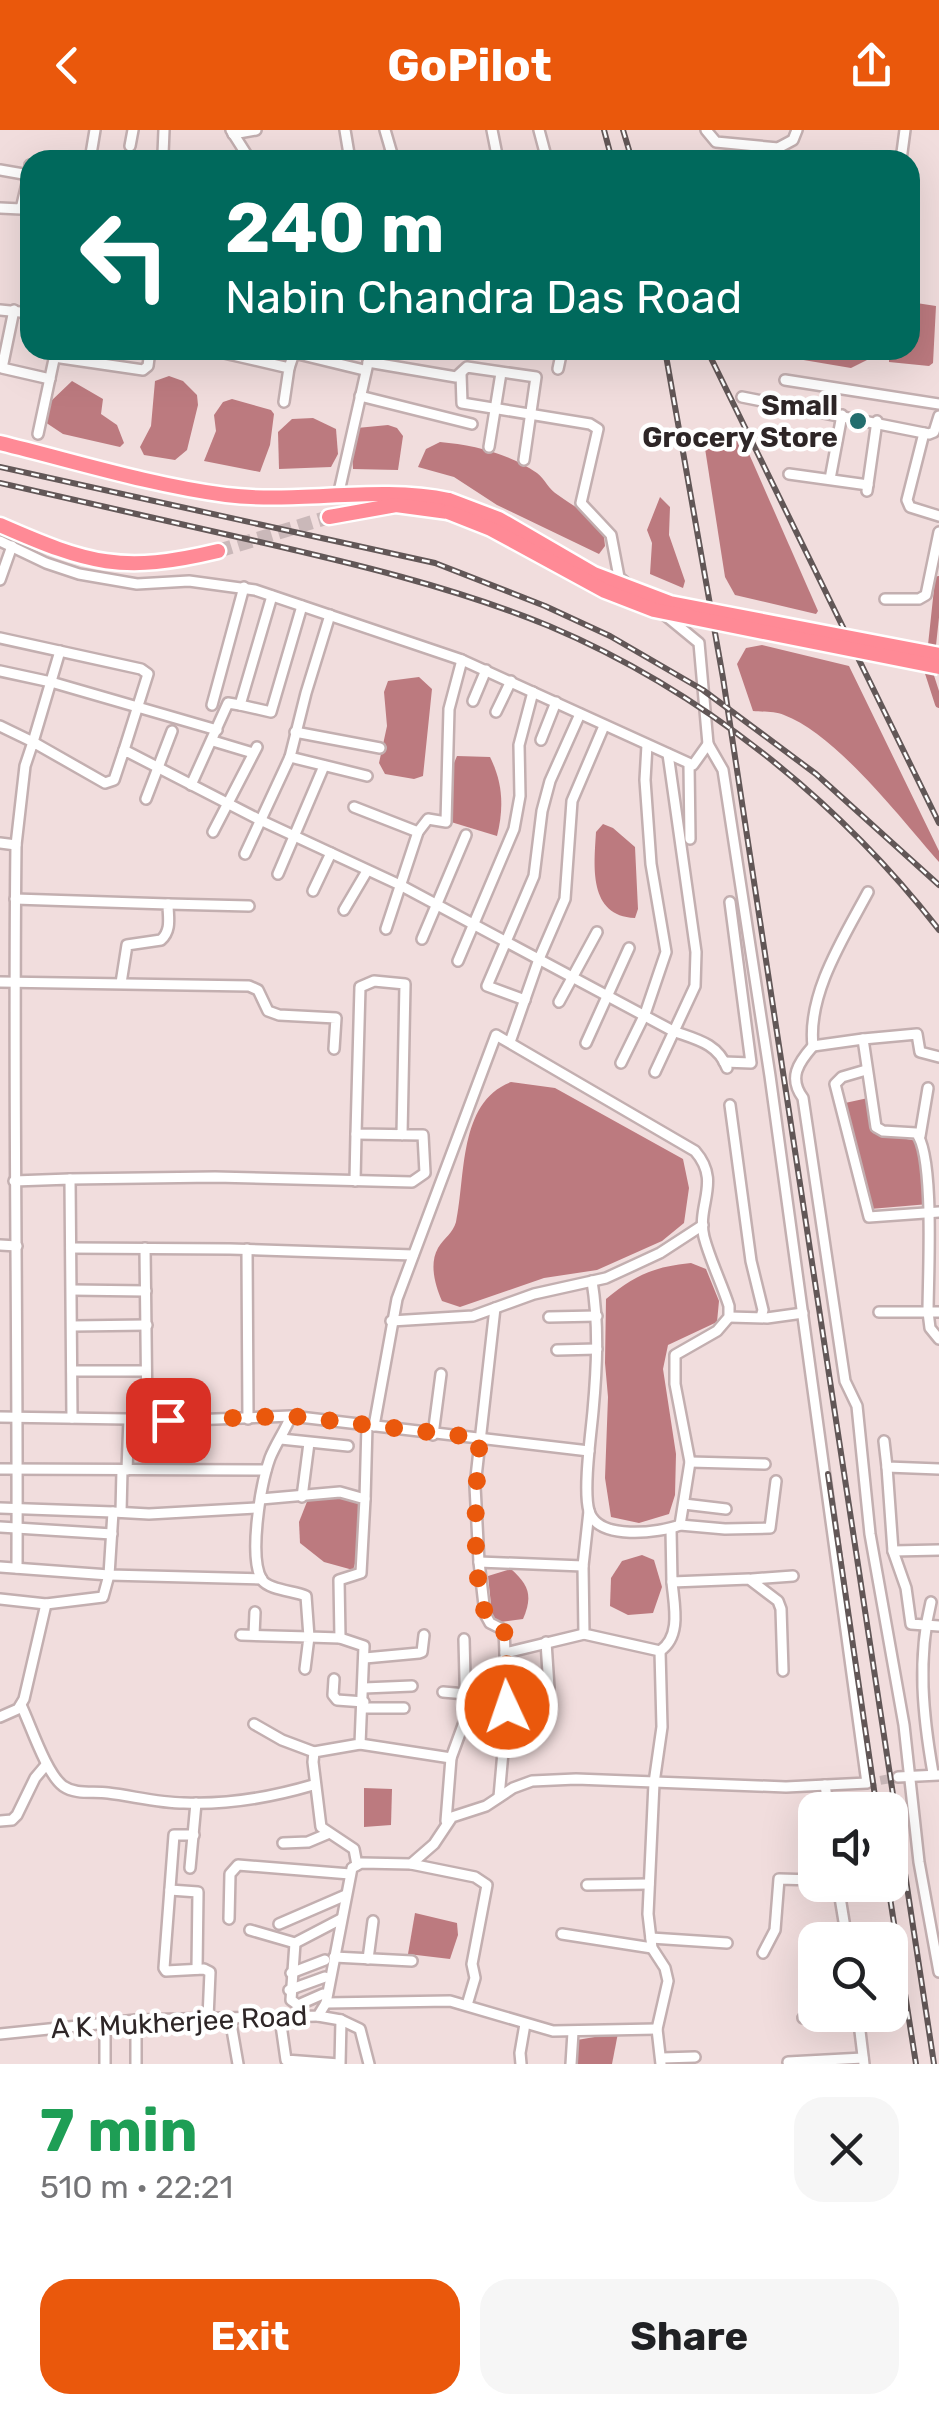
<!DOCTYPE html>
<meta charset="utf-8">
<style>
:root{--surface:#fff;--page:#f6f6f6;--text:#202124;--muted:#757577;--accent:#ea580c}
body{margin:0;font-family:Rubik,sans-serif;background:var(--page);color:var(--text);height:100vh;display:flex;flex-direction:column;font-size:38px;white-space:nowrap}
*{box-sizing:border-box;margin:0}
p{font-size:32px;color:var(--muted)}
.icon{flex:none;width:55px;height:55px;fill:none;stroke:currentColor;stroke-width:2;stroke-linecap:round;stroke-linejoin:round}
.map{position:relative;height:1934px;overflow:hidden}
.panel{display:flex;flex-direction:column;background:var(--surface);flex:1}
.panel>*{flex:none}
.banner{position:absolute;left:20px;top:20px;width:900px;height:210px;border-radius:30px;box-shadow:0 10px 40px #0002;background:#00695c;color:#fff;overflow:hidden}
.buttons{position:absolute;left:798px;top:1662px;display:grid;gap:20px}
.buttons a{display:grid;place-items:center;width:110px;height:110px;border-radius:20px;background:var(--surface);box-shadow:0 10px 40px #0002;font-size:50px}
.pin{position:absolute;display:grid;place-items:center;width:85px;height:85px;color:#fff;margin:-42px;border-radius:20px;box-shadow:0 5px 15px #0006}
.me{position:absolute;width:110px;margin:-55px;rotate:357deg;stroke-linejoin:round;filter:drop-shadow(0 0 8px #0008)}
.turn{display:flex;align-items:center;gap:35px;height:210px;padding:0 40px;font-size:45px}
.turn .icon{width:130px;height:130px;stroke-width:2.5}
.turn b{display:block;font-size:70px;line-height:85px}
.round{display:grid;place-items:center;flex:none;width:105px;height:105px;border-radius:30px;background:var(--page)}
.overview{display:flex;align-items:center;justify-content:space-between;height:170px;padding:0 40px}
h1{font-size:60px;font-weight:700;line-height:75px;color:#1e9e55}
.action{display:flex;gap:20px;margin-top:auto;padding:20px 40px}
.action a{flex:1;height:115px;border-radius:30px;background:var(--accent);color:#fff;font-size:40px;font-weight:700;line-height:115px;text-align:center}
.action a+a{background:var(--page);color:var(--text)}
header{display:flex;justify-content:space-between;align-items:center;height:130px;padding:0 40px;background:var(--accent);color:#fff;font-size:45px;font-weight:700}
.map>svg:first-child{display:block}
.water{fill:#bc7a7f}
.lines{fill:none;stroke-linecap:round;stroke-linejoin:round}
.canal{stroke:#bc7a7f;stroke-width:8}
.minor-tunnel{stroke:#cab8b9;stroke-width:9;stroke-dasharray:9 4.5;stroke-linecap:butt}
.highway-tunnel{stroke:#cab8b9;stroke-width:14;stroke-dasharray:14 7;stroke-linecap:butt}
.minor-casing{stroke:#c3afb0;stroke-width:14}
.highway-casing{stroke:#fff;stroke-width:19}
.minor{stroke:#fff;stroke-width:9}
.highway{stroke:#ff8a96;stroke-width:14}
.rail-casing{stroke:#625757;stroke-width:6}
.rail{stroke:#fff;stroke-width:2.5;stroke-dasharray:8;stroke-linecap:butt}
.highway-bridge-casing{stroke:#fff;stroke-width:19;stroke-linecap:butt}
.highway-bridge{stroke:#ff8a96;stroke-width:14}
.route{stroke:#ea580c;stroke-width:18;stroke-dasharray:0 32.4}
.poi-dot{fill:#236e6e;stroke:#fff;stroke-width:4}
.labels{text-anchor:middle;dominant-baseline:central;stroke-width:9;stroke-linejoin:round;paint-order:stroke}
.poi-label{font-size:28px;font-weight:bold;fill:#2e2627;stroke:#fff;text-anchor:end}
.street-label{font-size:28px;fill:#2e2627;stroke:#fff}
</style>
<header><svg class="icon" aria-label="back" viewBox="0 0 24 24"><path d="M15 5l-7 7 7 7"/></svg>GoPilot<svg class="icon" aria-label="share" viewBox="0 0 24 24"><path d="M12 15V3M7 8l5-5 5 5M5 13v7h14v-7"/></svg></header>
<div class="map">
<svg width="939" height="1934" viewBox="0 0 939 1934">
<rect width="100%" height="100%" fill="#f1dddd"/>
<g class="water">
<polygon points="910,172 936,176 933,233 929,236 889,232 889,220 910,220"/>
<polygon points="745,220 871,220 871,228 851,238"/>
<polygon points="169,246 183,251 197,265 198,275 187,320 175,330 144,325 140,317 151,296 155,251"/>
<polygon points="72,251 103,269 101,284 117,295 124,313 120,317 63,304 45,292 49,273"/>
<polygon points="232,269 271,280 274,284 270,315 260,342 204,331 216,301 214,285 223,272"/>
<polygon points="313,288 336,299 338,324 331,337 279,339 278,302 292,289"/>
<polygon points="388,295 397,298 403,306 398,340 353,339 351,306 357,298"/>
<polygon points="739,301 818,481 816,484 735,465 725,447 704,312 707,307"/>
<path d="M440,312C473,315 508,323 537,343C545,349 549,360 558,365C574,376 588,385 603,397L605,416L599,424L497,375L454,347L418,337L426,319Z"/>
<polygon points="660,367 670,377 669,405 685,451 683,458 650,444 652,413 647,400"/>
<path d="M762,515L849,536L939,721V732C902,690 836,604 784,585C775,581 762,582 753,581L737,534L746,518Z"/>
<polygon points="419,547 432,559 423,646 414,649 385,644 379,633 387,596 384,562 388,551"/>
<path d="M457,626L490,627C503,653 504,678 497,706L451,692V640Z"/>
<path d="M603,694L613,698L635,717L638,779L635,788C588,786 594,736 596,702Z"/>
<path d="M511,952L555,958L683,1029L689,1058L684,1093L662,1111L597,1140L544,1148L460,1177L442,1171C435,1155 429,1134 438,1118C444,1108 453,1103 456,1092C466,1046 458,972 511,952Z"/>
<polygon points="868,968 873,1003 923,1012 929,1074 870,1079 845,973"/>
<path d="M691,1133L706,1139L719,1171L717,1192L668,1215L663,1239L676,1324L675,1365L669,1384L639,1393L611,1387L605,1348L608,1267L605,1233L606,1169C635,1145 653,1137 691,1133Z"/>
<polygon points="327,1357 367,1372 365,1402 353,1440 324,1432 300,1413 299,1392 310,1364"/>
<polygon points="642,1425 654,1430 662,1457 653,1483 628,1485 610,1476 611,1448 622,1431"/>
<path d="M511,1439C529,1455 533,1466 523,1489L493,1493L488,1446Z"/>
<polygon points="364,1658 392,1659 391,1695 364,1697"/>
<polygon points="415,1783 457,1793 458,1805 450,1829 408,1824"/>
<polygon points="618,1903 612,1934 575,1934 577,1910"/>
</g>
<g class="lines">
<polyline class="canal" points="939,450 929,543 939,574"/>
<polyline class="minor-tunnel" points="867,1653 898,1647"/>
<polyline class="highway-tunnel" points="218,421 329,387"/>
<g class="minor-casing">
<g id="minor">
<polyline points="231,0 250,30"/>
<polyline points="345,0 350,30"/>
<polyline points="385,0 392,24"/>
<polyline points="492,0 498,30"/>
<polyline points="539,0 547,30"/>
<polyline points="706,0 716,12 778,18 793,10 797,0"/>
<polyline points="233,4 256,0"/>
<polyline points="130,16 133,0"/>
<polyline points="163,24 164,0"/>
<polyline points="90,30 95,0"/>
<polyline points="375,30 392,24 393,28"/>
<polyline points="901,30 905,0"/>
<polyline points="0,40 29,45 30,35"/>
<polyline points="0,78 21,79 29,45"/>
<polyline points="0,180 30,183"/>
<polyline points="14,180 2,238 50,249"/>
<polyline points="211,220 289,238 284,272"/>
<polyline points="54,227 143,240 148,236 150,220"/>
<polyline points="368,232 456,247 467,237 536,247 524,330"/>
<polyline points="289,238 294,223 364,240"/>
<polyline points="558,239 562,220"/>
<polyline points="461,244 462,273 590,294 598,299 581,373 611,405 619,447 626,453"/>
<polyline points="785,250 939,274"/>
<polyline points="360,266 472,294"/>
<polyline points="742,267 929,304 934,302 939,286"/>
<polyline points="924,303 907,370 910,377 939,386"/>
<polyline points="38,304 56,220"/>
<polyline points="489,317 501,243"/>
<polyline points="789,344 868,355"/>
<polyline points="830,349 842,285"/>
<polyline points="867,361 877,291"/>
<polyline points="338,366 371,220"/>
<polyline points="0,411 46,433 79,444 137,454 189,451 255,460 462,530 693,635 708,614 723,640 770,946 867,1653 786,1657 576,1649 532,1651 513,1658 486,1676 452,1687 434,1714 411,1734 361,1733 352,1738 326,1873 318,1886 136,1890 0,1904"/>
<polyline points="0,450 12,416"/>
<polyline points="272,466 240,575 271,582 302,476"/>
<polyline points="885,469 919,469 926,465 939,402"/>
<polyline points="330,485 306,563 290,627 367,646"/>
<polyline points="665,485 699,513 708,614"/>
<polyline points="0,508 141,539 148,544 124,620"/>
<polyline points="0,541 51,552 217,600"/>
<polyline points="473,571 486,540"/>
<polyline points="212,575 244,457"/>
<polyline points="496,582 511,551"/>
<polyline points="0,596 33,612 60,521"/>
<polyline points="295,602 380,618"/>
<polyline points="541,610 556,572"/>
<polyline points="213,611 253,623"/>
<polyline points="689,634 690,709"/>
<polyline points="191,655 228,573 240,575"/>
<polyline points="146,669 172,601"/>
<polyline points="354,677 418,702"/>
<polyline points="213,702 257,617"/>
<path d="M0,713L16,715C13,956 18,1197 17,1438"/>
<path d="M16,715L25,636L33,612L105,653L114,650L124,620L260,690L400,755L673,901C695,909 718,913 727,938"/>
<polyline points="245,724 290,627"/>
<polyline points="278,744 324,636"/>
<polyline points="313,761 331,723"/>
<path d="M868,762C844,807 807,864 813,916L863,909L876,997L883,1001L916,1003C935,1024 928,1148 928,1182L930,1198L939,1209"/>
<path d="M15,769L168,774C168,787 172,800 161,810L127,815L121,853"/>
<polyline points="168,774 249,776"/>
<polyline points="344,780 367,741"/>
<polyline points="386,799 418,702 428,689 446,692 449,579 462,530"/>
<polyline points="422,809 466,705"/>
<polyline points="458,831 514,699 520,666 519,615 533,562"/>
<polyline points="0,852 249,856 258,860 268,881 279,885 336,888 334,919"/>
<polyline points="525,870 487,856 534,746 542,681 550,651 580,584"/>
<polyline points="559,872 597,802"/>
<polyline points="863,909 917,904 920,922 939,927"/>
<polyline points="510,912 539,829 565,769 572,671 604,596"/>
<polyline points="586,913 629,818"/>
<path d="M813,916C798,933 788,948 803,968L845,1251L857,1276L870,1404L904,1595L919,1732L939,1842"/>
<polyline points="724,932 751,933 730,772"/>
<polyline points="621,933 645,884 666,822 651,734 645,650 647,615"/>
<polyline points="866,940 842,947 835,954 869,1087 939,1082"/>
<polyline points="655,942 695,856 696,822 668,624"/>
<polyline points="730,975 751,1131 763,1180 761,1187"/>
<polyline points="920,1006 928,958"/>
<polyline points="70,1049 215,1047 412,1052 425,1043 423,1005 356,1004 360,857 374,851 405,854 402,1005"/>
<polyline points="14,1051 70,1049 72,1288"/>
<polyline points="355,1051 356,1004"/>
<polyline points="0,1115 17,1116"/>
<polyline points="71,1118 230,1119 413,1125"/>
<polyline points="145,1118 147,1289"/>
<polyline points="247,1119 248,1289"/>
<polyline points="72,1160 146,1161"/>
<polyline points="879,1182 939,1182"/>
<polyline points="549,1187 597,1186"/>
<polyline points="729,1187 767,1188 803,1183"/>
<polyline points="391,1191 473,1186 534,1164 606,1148 660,1123 703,1095"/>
<polyline points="73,1196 147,1195"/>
<polyline points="557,1220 597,1219"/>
<polyline points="72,1241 146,1241"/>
<path d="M291,1286C285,1301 276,1313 270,1328C261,1353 248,1427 262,1450C269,1460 295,1461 306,1466L309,1507L340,1508L364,1516L360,1614L314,1622L313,1632L321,1697L354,1719L357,1735"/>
<polyline points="0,1287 190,1290 291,1286 589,1321"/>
<path d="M374,1296L397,1169L496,905L695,1021C722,1052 696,1075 704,1107C710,1130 722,1154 729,1176V1187L717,1201L675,1225V1254L690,1332L680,1395C659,1403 598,1411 589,1381C583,1360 591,1304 593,1281C597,1237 599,1195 592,1151"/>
<polyline points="433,1305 441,1244"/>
<polyline points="281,1309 348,1316"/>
<polyline points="884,1311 887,1337 939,1339"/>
<polyline points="690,1332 765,1334"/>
<polyline points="887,1337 893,1421 906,1458 911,1494 939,1496"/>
<polyline points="0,1339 266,1340"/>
<polyline points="127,1340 129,1289"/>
<polyline points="302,1367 309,1313"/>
<polyline points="261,1369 340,1362 365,1369 361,1443 339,1450 340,1508"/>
<polyline points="365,1369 367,1295"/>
<polyline points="684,1374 726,1379"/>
<polyline points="0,1378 113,1382"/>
<polyline points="589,1381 583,1436 584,1504 660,1521 662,1597 654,1653 648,1784 652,1818 665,1838 668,1851 657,1899 661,1934"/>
<polyline points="121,1382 122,1340"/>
<polyline points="680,1395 725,1399 770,1398 776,1351"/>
<polyline points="0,1397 112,1404"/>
<polyline points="671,1399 672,1452 749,1449 778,1471 781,1479 783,1541"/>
<polyline points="893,1421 939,1420"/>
<polyline points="479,1432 475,1356 495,1178"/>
<polyline points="0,1437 109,1445 262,1449"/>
<polyline points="752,1449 793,1446"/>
<polyline points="0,1469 46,1474 103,1467 109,1445 113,1382 149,1384 257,1378"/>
<path d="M931,1472C917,1528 923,1586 933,1643"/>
<polyline points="241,1505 309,1507 305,1539"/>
<polyline points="254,1505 255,1482"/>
<path d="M660,1521C682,1506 674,1475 672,1452"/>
<polyline points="505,1523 504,1500 490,1493 485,1484 479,1432 583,1436"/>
<polyline points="365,1528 419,1523 422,1522 424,1505"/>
<polyline points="334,1549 333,1565 337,1570 364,1572"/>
<polyline points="364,1558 412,1556"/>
<polyline points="443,1562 466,1564"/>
<polyline points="506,1563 549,1558 546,1512"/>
<path d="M21,1575C31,1596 46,1643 63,1656C76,1665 93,1661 108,1663C133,1666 159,1673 184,1673C228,1675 272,1667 313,1655"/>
<polyline points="363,1578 404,1578"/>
<polyline points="0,1587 18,1579 24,1569 46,1474"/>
<polyline points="254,1594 282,1610 314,1622"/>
<polyline points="360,1614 451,1628"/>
<polyline points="898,1647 939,1645"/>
<polyline points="825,1655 829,1680"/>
<polyline points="499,1667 507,1577 505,1523 584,1504"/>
<polyline points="0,1691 12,1690 17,1685 35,1648 46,1635"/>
<polyline points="446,1691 451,1628 466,1587 464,1509"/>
<polyline points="194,1705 174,1705 164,1838 166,1841 204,1839 210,1842 208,1888"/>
<polyline points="283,1713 308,1712 327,1704"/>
<polyline points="411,1734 475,1747 487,1755 472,1834 475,1848 467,1875"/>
<polyline points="190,1738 196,1673"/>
<polyline points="587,1755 649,1754"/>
<polyline points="838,1755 847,1810"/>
<polyline points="170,1760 198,1762 197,1839"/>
<polyline points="229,1789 230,1744 238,1735 350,1744"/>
<polyline points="279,1794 346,1765"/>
<polyline points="250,1800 295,1813 341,1789"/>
<polyline points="562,1804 652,1818"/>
<polyline points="651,1808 727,1813"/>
<polyline points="295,1813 291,1870 298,1875 323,1864"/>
<polyline points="763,1823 775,1800 779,1749 815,1750"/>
<polyline points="334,1827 412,1831"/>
<polyline points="368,1829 373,1791"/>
<polyline points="291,1843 325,1830"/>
<polyline points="289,1860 325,1847"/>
<polyline points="326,1873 450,1871 553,1901 657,1899"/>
<polyline points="858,1885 864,1934"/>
<polyline points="318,1886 341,1890 360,1899 369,1934"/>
<polyline points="230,1888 238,1934"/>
<polyline points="280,1888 286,1930 339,1934"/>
<polyline points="803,1888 858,1885"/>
<polyline points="136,1890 136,1934"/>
<polyline points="105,1892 105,1934"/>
<polyline points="662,1928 695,1927"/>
<polyline points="788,1932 863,1928"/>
<polyline points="340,1934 341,1890"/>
<polyline points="521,1934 520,1923 525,1894"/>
<polyline points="571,1934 573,1902"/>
</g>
</g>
<g class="highway-casing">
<g id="highway">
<path d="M0,313C74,331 150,355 226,365C301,374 376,355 449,370"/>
<polyline points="329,387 396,375 448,382"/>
<path d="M0,395C89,434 122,444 218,421"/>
</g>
</g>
<use href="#minor" class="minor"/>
<use href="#highway" class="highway"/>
<g class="rail-casing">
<g id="rail">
<polyline points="604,0 612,30"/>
<polyline points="623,0 632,30"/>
<polyline points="665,220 723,548 934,1934"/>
<polyline points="707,220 939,693"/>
<polyline points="0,337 435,433 545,476 610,506 703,560 816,644 939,755"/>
<path d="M0,353C84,372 167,391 251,410C351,433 454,457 549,496C701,560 839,671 939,800"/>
<polyline points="828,1344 877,1680"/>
<polyline points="888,1755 916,1934"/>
</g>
</g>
<use href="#rail" class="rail"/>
<g class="highway-bridge-casing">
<g id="highway-bridge">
<polyline points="449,370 499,389 594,444 670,473 939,525"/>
<polyline points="448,382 491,399 605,461 654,480 939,537"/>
</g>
</g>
<use href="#highway-bridge" class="highway-bridge"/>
</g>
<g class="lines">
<path class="route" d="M168,1290L291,1286L480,1308C476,1349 469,1460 490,1493L501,1497L506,1505L507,1577"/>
</g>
<circle class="poi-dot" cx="858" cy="291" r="10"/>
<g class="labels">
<g class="poi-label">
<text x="838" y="275">Small<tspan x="838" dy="32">Grocery Store</tspan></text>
</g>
<g class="street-label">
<text transform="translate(179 1892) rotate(-3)">A K Mukherjee Road</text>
</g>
</g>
</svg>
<div class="buttons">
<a><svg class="icon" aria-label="sound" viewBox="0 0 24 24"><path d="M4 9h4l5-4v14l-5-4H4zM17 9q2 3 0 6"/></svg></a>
<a><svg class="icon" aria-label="search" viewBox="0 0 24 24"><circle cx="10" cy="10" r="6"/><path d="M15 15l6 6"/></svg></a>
</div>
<div class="pin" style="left:168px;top:1290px;background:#d93025"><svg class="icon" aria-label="arrive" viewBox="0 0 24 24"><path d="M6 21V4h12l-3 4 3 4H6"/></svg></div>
<svg class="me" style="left:507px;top:1577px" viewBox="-20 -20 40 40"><circle r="17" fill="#ea580c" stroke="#fff" stroke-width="3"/><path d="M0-11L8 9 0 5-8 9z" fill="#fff"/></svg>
<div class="banner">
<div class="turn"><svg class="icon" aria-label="left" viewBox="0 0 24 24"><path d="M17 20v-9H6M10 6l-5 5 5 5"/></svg><div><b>240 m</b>Nabin Chandra Das Road</div></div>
</div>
</div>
<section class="panel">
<div class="overview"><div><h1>7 min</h1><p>510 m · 22:21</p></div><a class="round"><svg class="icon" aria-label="close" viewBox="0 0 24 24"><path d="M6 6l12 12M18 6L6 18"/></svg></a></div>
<div class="action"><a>Exit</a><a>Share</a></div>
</section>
